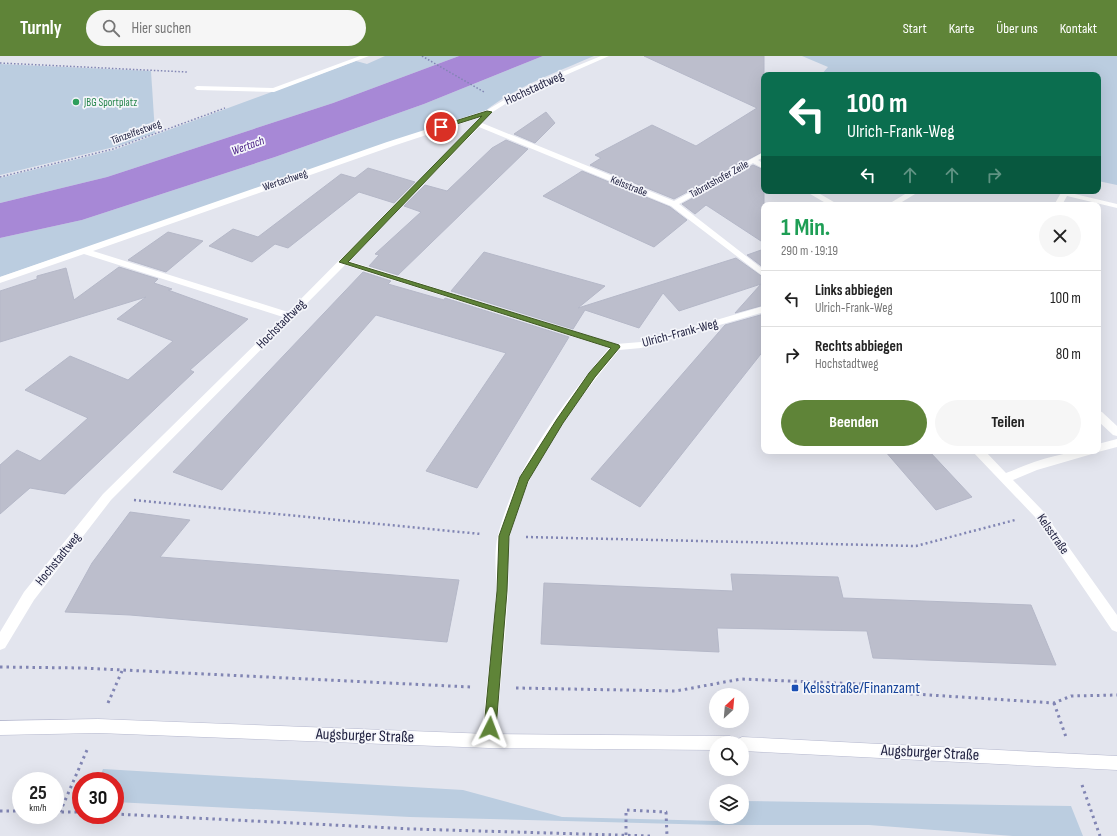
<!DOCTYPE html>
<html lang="de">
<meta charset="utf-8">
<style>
:root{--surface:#fff;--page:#f6f6f6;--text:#222;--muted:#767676;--line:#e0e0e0;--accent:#5f8438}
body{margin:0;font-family:"Sofia Sans Condensed",sans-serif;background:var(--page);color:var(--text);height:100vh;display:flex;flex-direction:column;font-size:15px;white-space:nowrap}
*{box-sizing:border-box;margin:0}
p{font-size:13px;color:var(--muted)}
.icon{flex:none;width:22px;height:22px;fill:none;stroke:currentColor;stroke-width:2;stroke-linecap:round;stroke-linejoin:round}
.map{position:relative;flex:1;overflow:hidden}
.side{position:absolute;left:761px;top:146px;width:340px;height:252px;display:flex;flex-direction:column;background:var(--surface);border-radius:8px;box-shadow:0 4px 16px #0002}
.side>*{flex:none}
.guide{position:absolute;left:761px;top:16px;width:340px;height:122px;border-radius:8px;box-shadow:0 4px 16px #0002;background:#0b6e4f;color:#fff;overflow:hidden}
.needle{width:26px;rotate:26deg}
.buttons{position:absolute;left:709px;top:632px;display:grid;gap:8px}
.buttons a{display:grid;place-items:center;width:40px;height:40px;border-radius:50%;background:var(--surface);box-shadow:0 4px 16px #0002;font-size:20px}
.speed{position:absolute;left:12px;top:716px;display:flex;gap:8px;font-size:20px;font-weight:700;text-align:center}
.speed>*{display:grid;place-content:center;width:52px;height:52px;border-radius:50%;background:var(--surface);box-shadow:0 4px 16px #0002;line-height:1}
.speed small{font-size:10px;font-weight:400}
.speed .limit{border:6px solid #d22;background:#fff;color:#111}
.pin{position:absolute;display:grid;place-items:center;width:34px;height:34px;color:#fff;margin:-17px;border:2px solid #fff;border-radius:50%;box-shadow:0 1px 4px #0007}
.me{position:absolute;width:44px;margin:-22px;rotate:3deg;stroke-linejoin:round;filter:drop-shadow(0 0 3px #0008)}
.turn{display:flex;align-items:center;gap:14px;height:84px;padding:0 20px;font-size:18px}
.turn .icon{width:52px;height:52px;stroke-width:2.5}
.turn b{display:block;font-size:28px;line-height:34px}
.lanes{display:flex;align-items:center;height:38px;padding:0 20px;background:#0003;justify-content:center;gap:20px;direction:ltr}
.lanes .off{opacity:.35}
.round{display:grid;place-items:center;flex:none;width:42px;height:42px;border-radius:21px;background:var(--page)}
.headline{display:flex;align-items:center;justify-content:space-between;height:68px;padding:0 20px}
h1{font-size:24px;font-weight:700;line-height:30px;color:#1e9e55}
.action{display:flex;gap:8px;margin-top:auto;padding:8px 20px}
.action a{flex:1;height:46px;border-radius:24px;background:var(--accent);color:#fff;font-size:16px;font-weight:700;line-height:46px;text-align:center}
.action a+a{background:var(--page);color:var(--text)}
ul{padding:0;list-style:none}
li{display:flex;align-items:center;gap:12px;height:56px;padding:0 20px;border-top:1px solid var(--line)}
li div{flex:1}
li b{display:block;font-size:15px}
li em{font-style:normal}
header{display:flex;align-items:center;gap:24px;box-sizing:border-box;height:56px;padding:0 20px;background:var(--accent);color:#fff}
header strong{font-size:19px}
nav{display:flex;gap:22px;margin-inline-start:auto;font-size:14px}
.search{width:280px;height:36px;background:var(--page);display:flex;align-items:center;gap:10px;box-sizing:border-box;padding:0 14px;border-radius:22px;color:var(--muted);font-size:15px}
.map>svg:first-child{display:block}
.green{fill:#bbcde0}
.water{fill:#a788d6}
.building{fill:#bcbecc;stroke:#b5b8c8}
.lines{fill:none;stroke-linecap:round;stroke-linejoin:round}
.secondary-casing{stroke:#b5b8ce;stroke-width:1}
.path-far2{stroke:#8185b3;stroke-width:1.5;stroke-dasharray:1.5 2;stroke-linecap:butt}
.path-far1{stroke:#8185b3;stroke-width:2.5;stroke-dasharray:2 3;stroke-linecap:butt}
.path{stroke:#8185b3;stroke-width:3;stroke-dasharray:2.5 4;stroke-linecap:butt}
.service{fill:#fff;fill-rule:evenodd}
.minor{fill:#fff;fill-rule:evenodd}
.secondary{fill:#fff;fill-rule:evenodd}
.route{fill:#5f8438;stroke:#3e5624}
.leisure-dot{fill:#2e9e5b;stroke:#f4f5fa;stroke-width:1.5}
.transit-dot{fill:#1a4fb4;stroke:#f4f5fa;stroke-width:1.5}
.labels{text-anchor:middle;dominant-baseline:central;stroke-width:3.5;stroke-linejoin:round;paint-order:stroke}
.far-leisure-label{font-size:11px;fill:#27864d;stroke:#f4f5fa;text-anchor:start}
.far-street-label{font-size:11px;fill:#212241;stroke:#f4f5fa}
.far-water-label{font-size:12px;font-style:italic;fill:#431781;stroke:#f4f5fa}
.street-label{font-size:13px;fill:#212241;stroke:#f4f5fa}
.near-transit-label{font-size:16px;fill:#164399;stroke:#f4f5fa;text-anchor:start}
.near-street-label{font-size:16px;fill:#212241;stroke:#f4f5fa}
</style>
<header>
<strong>Turnly</strong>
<div class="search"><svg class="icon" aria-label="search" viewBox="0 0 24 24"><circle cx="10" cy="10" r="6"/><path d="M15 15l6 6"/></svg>Hier suchen</div>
<nav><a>Start</a><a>Karte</a><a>Über uns</a><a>Kontakt</a></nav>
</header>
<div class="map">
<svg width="1117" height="780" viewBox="0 0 1117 780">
<rect width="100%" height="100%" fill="#e3e5ee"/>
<g class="green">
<polygon points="385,0 459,0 333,47 107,121 0,147 0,122 114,94 356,5 367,8"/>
<path d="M543,0H594C557,16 517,30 485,55L0,221V182L82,164L275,101L424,48Z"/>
<polygon points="802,0 1117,0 1117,129 1098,125 1098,19 821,19 828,11"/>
<polygon points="0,8 151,15 155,77 118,90 0,119"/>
<polygon points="103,713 463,734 562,761 717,765 719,761 742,761 742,745 1071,750 1083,780 1013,780 869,769 717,769 410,761 115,746 115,725 98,725"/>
</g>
<polygon class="water" points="459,0 543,0 424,48 275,101 82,164 0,182 0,147 107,121 333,47"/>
<g class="building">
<polygon points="644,0 764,0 764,95 674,143 590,109 601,102 595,99 652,69 696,90 757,52"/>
<polygon points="546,56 555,67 535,87 514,78"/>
<polygon points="506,84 528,93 398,219 369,210 379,199 375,198 421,156 404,150 425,129 447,135 492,92"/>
<polygon points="753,109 764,114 764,187 706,149 695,158 682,148"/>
<polygon points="368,112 415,126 394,147 359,136 288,192 275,188 252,206 209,190 233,173 258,181 341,118 355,122"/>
<polygon points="582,115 670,151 687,164 654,191 543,140"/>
<polygon points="168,176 203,185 166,216 128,204"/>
<polygon points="764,193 764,212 747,199"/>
<polygon points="484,196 605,230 578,252 736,202 764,222 764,249 735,257 761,228 679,255 663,237 639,272 585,254 573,273 451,235"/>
<polygon points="119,211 158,223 154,227 172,233 168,234 248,263 190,314 194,316 65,438 30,432 0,458 0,409 17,394 40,405 88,362 25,334 70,300 128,324 173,285 117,263 146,241 0,286 0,235 37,223 37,220 66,212 74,244"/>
<polygon points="363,216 391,225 388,228 444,244 445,242 569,281 477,432 426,415 506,297 376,259 222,434 173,416"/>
<polygon points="764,258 764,294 640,451 591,423 725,269"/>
<polygon points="885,395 929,395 972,441 936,454"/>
<polygon points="130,456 190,464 160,501 459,524 447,586 130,559 65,556 92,507"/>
<polygon points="731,518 838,521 843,542 1031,549 1056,609 873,602 867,575 717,572 719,596 541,588 544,527 733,535"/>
</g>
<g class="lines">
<g class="secondary-casing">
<polygon id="secondary" points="98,663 489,678 730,680 736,684 742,681 1117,700 1117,714 742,695 742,687 716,687 716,694 489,692 98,677 0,679 0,665"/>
</g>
<g class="path-far2">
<polyline points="422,0 484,36"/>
<polyline points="0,7 187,16"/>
<polyline points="0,121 113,93 225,52"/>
</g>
<g class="path-far1">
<polyline points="134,444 481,478"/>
<polyline points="526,481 916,490 1015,464"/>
</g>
<g class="path">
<polyline points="0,611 82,612 471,631"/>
<polyline points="516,632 676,635 741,623 863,628 898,637 1054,647 1071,640 1117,639"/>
<polyline points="108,647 122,615"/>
<polyline points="1054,647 1066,681"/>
<polyline points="1082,729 1100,780"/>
<polyline points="0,755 21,755"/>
<polyline points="55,756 81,756"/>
<polyline points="60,756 87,694"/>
<polyline points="115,758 412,773 651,780"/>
<polyline points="626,779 626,754 666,756 667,780"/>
</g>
<polygon class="service" points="360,0 369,0 274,36 197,34 194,32 197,30 273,32"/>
<g class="minor">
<path d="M601,0H609L518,40L491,57L482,67L674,145L764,96V101L758,104L764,108V113L753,107L679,148L764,214V221L671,150L479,71L349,205L616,288L641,286L764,250V256L641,292L619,294C574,349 527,408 510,479C505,498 510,519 508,539C505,588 499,636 496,685L494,690L489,692L484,690L482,685C485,635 493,586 496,537C497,518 493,498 498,479C516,408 563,347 609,292L345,209L111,444L34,544L5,592L0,594V576L24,536L103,438L283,261L84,198L0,227V221L387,86L487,54L528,30ZM481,61L288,256L93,195L393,90Z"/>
<polygon points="805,135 815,135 839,149 829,149"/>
<polygon points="910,135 920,135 897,149 887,149"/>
<polygon points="1062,135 1117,148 1117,152 1067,140 1062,149 1054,149"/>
<polygon points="1098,355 1102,356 1117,370 1117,380 1113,379 1098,365"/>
<polygon points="1117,383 1117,391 1098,396 1094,395 1098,395 1098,388"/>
<path d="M972,395H985L1006,417C1035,405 1062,395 1094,395L1092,398L1037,414L1013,424L1043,455L1117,559V576L1112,574L1035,461Z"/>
</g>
<use href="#secondary" class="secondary"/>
</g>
<polygon class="route" points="487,55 492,56 348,206 619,289 620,291 595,321 563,367 528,425 509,480 507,535 496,672 494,676 490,678 486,676 484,672 497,535 499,480 520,421 557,363 589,317 611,292 339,206 482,60 441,73 439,73 439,70"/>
<circle class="leisure-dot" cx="76" cy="46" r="4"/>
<rect class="transit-dot" x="791" y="628" width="8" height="8" rx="2"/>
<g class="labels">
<g class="far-leisure-label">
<text x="84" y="46">JBG Sportplatz</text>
</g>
<g class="far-street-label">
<text transform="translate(136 76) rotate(-20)">Tänzelfestweg</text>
<text transform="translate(719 123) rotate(-29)">Tabratshofer Zeile</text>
<text transform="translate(285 124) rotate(-19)">Wertachweg</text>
<text transform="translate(629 130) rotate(22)">Kelsstraße</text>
</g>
<g class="far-water-label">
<text transform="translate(248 90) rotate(-20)">Wertach</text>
</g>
<g class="street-label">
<text transform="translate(534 32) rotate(-25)">Hochstadtweg</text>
<text transform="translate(281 268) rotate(-45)">Hochstadtweg</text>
<text transform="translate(680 277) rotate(-15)">Ulrich-Frank-Weg</text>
<text transform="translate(1053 478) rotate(55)">Kelsstraße</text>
<text transform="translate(58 503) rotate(-51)">Hochstadtweg</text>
</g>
<g class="near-transit-label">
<text x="803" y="632">Kelsstraße/Finanzamt</text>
</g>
<g class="near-street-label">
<text transform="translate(365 680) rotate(2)">Augsburger Straße</text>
<text transform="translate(930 697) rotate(3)">Augsburger Straße</text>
</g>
</g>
</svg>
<div class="buttons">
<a><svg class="needle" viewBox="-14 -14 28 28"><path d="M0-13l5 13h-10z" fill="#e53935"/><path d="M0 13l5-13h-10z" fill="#767676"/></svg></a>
<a><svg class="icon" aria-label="search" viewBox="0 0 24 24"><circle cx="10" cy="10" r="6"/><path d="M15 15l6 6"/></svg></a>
<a><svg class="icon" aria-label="layers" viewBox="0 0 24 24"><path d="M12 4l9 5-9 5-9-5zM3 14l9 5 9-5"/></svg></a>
</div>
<div class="speed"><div>25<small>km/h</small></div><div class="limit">30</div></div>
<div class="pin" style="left:441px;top:71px;background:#d93025"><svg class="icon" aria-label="arrive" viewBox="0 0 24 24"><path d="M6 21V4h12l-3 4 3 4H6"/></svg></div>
<svg class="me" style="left:490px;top:672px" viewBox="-20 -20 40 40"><path d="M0-17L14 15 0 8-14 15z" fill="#5f8438" stroke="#fff" stroke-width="4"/></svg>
<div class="guide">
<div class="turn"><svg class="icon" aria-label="left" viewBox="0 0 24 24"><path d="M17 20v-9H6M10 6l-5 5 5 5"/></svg><div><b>100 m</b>Ulrich-Frank-Weg</div></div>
<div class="lanes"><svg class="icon" aria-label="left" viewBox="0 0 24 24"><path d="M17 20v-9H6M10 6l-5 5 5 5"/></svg><svg class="icon off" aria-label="ahead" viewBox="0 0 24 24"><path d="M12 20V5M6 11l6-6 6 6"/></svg><svg class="icon off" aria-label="ahead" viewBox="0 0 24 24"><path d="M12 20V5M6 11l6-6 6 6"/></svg><svg class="icon off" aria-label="right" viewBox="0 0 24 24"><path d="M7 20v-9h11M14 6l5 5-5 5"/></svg></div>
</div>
<section class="side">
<div class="headline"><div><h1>1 Min.</h1><p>290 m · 19:19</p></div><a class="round"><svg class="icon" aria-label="close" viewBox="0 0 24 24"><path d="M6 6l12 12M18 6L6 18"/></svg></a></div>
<ul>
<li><svg class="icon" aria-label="left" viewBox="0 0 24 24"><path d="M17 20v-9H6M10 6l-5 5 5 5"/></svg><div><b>Links abbiegen</b><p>Ulrich-Frank-Weg</p></div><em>100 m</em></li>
<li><svg class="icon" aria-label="right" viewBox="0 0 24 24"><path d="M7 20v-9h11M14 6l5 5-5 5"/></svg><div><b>Rechts abbiegen</b><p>Hochstadtweg</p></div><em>80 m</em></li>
</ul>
<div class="action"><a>Beenden</a><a>Teilen</a></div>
</section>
</div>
